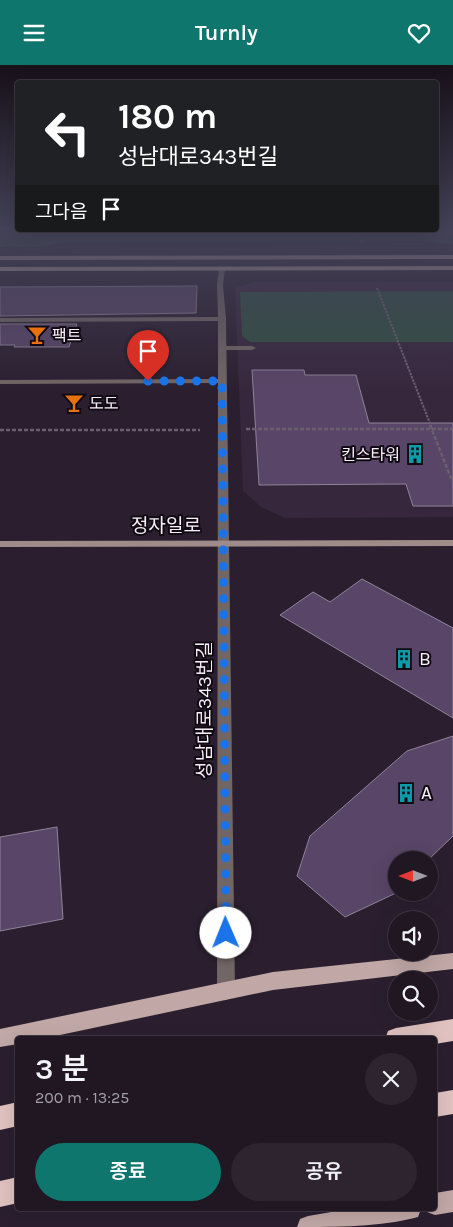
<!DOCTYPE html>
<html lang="ko">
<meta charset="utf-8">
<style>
:root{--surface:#201723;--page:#2d2430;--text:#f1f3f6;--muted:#a29fa6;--line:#3d3641;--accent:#0f766e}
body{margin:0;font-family:Karla,"Noto Sans KR",sans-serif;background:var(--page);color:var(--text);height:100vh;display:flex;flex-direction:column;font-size:19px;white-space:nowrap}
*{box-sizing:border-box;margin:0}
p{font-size:16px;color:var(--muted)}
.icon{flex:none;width:28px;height:28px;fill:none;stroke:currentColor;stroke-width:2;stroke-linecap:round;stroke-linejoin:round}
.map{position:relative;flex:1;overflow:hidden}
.side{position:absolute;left:15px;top:971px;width:422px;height:175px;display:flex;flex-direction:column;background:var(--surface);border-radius:5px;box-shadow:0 5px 20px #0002,0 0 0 1px var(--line)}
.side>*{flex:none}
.guide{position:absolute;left:15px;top:15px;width:424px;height:152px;border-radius:5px;box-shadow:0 5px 20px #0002,0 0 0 1px var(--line);background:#202124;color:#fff;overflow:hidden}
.needle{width:32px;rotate:270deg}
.buttons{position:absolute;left:388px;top:786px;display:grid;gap:10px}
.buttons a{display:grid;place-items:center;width:50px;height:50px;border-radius:50%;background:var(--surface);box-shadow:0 5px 20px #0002,0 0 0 1px var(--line);font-size:25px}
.pin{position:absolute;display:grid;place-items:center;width:42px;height:42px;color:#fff;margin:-51px -21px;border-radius:50% 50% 50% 0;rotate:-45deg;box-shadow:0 0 5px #0007}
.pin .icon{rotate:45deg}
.me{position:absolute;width:55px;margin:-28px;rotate:359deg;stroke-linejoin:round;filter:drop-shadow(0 0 4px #0008)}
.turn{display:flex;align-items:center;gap:18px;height:105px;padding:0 20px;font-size:22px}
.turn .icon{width:65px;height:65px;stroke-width:2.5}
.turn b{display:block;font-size:35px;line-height:42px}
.then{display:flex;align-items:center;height:48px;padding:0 20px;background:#0003;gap:10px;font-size:19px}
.round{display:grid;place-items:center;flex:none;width:52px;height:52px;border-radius:26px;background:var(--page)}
.summary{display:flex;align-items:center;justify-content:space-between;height:85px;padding:0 20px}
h1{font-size:30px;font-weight:600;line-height:38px}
.button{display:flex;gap:10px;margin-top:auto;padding:10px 20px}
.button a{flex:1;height:58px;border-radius:30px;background:var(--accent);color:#fff;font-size:20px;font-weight:600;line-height:58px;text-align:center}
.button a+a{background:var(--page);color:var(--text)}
header{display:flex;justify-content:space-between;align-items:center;height:65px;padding:0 20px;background:var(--accent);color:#fff;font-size:22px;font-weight:600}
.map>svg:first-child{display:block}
.built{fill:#37273d}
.green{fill:#314f42}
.building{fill:#594567;stroke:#908499}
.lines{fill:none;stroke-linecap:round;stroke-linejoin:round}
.path-far1{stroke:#6b606f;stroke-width:2;stroke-dasharray:2.5 1;stroke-linecap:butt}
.path{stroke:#6b606f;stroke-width:2.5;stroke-dasharray:4 2;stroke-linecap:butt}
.lane{fill:#726665;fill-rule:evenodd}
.street{fill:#726665;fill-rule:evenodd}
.secondary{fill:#9e8b8a;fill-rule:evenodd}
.primary{fill:#c1a8a6;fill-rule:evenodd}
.highway{fill:#e0c2c0;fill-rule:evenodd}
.path-bridge{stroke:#6b606f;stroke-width:2;stroke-dasharray:2.5 1;stroke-linecap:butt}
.route{stroke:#1a73e8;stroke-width:9;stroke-dasharray:0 16.2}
.labels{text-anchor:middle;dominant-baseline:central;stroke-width:4;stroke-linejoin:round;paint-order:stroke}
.far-poi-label{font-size:16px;fill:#f7effa;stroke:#100b12;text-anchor:start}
.street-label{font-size:19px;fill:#f7effa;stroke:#100b12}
.poi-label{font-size:19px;fill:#f7effa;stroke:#100b12;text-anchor:start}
</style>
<header><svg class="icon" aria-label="menu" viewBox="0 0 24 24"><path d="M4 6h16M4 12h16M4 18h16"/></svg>Turnly<svg class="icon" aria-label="heart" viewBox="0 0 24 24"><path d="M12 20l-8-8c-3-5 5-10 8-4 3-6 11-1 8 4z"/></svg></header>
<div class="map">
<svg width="453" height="1162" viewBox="0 0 453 1162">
<rect width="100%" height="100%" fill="#2b1f2f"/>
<polygon class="built" points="254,217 453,217 453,452 285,453 261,442 243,426 235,223"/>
<g class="green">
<path d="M436,164H453V179L423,176L62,177C42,184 21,182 0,182V166Z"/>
<polygon points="453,226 453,277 250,277 242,271 240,227"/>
</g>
<g class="building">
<polygon points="197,221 196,248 0,251 0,222"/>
<polygon points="0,259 77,259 69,282 14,282 15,280 0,280"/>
<polygon points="252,305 304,305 305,310 356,310 369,358 453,358 453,441 413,441 406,419 259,420"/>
<polygon points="362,514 453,563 453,653 280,550 313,527 330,537"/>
<polygon points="453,671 453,771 428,795 396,795 396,828 345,852 297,811 310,771 407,686"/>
<polygon points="57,762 63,854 0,866 0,772"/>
</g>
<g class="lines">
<polyline class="path-far1" points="377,223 431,361"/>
<g class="path">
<polyline points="430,360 453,418"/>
<polyline points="246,364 453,364"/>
<polyline points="0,365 200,365"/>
</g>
<polygon class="lane" points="219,281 252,281 256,283 252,285 219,285"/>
<polygon class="street" points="222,202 225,204 223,220 226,254 235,926 232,932 226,935 220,932 217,926 218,318 0,319 0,315 218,314 218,256 0,257 0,253 218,252 217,220 219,204"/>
<polygon class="secondary" points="453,475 453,481 0,482 0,476"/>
<g class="primary">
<polygon points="453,190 453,194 0,195 0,191"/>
<polygon points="453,201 453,205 0,206 0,202"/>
<polygon points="453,888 453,904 273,925 41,974 18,974 18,979 0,982 0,964 273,907"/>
<polygon points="453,1125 453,1147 435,1150 427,1147 426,1144 435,1144 435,1128"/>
<path d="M349,1144H421L418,1152C381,1162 336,1162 297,1162L300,1154L308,1151Z"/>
</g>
<g class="highway">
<polygon points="453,954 453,976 435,979 435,974 385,974 388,966 396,963"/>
<polygon points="453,1025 453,1049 435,1052 435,1028"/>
<polygon points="18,1037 18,1061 0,1065 0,1041"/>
<polygon points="18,1112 18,1138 0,1142 0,1116"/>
</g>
<polyline class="path-bridge" points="357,165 362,178"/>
</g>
<linearGradient id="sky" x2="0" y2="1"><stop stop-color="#18111a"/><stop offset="0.5" stop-color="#444258"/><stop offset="1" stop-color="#444258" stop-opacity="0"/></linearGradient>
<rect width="453" height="327" fill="url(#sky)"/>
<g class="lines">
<polyline class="route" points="148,316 222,316 226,868"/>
</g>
<defs>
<g id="bar-bare" transform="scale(1.5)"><path d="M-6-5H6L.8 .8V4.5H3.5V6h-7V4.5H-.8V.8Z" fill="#e8710a" stroke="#100b12" stroke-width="2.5" paint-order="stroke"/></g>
<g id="building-bare" transform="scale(1.5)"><path d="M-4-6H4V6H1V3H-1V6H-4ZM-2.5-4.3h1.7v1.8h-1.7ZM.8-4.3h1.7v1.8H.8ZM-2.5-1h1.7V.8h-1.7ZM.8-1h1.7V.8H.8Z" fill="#0f9aa8" stroke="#100b12" stroke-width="2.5" paint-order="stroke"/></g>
</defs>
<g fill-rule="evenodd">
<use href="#bar-bare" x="37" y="270"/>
<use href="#bar-bare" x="74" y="338"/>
<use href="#building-bare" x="415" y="389"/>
<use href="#building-bare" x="404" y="594"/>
<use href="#building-bare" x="406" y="728"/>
</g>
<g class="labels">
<g class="far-poi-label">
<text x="52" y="270">팩트</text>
<text x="89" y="338">도도</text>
<text x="400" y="389" text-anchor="end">킨스타워</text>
</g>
<g class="street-label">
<text x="166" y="461">정자일로</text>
<text transform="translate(205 645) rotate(-90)">성남대로343번길</text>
</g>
<g class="poi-label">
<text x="419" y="594">B</text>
<text x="421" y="728">A</text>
</g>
</g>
</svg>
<div class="buttons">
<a><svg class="needle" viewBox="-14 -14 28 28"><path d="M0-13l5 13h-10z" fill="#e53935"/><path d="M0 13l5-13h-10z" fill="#a29fa6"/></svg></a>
<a><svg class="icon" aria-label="sound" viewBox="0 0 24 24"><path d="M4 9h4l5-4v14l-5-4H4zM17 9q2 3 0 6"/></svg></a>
<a><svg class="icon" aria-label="search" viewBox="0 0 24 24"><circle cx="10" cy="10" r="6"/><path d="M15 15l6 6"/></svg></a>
</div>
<div class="pin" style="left:148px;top:316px;background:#d93025"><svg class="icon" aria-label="arrive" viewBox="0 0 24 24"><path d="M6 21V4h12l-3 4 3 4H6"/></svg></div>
<svg class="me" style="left:226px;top:868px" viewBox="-20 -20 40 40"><circle r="19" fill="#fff"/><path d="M0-13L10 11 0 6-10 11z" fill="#1a73e8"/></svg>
<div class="guide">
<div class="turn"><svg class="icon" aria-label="left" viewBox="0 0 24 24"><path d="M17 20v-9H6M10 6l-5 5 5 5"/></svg><div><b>180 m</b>성남대로343번길</div></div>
<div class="then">그다음<svg class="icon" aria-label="arrive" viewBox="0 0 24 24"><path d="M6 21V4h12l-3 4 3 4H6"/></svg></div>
</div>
<section class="side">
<div class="summary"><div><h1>3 분</h1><p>200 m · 13:25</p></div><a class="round"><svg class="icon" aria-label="close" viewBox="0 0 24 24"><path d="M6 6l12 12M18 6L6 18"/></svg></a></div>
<div class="button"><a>종료</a><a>공유</a></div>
</section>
</div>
